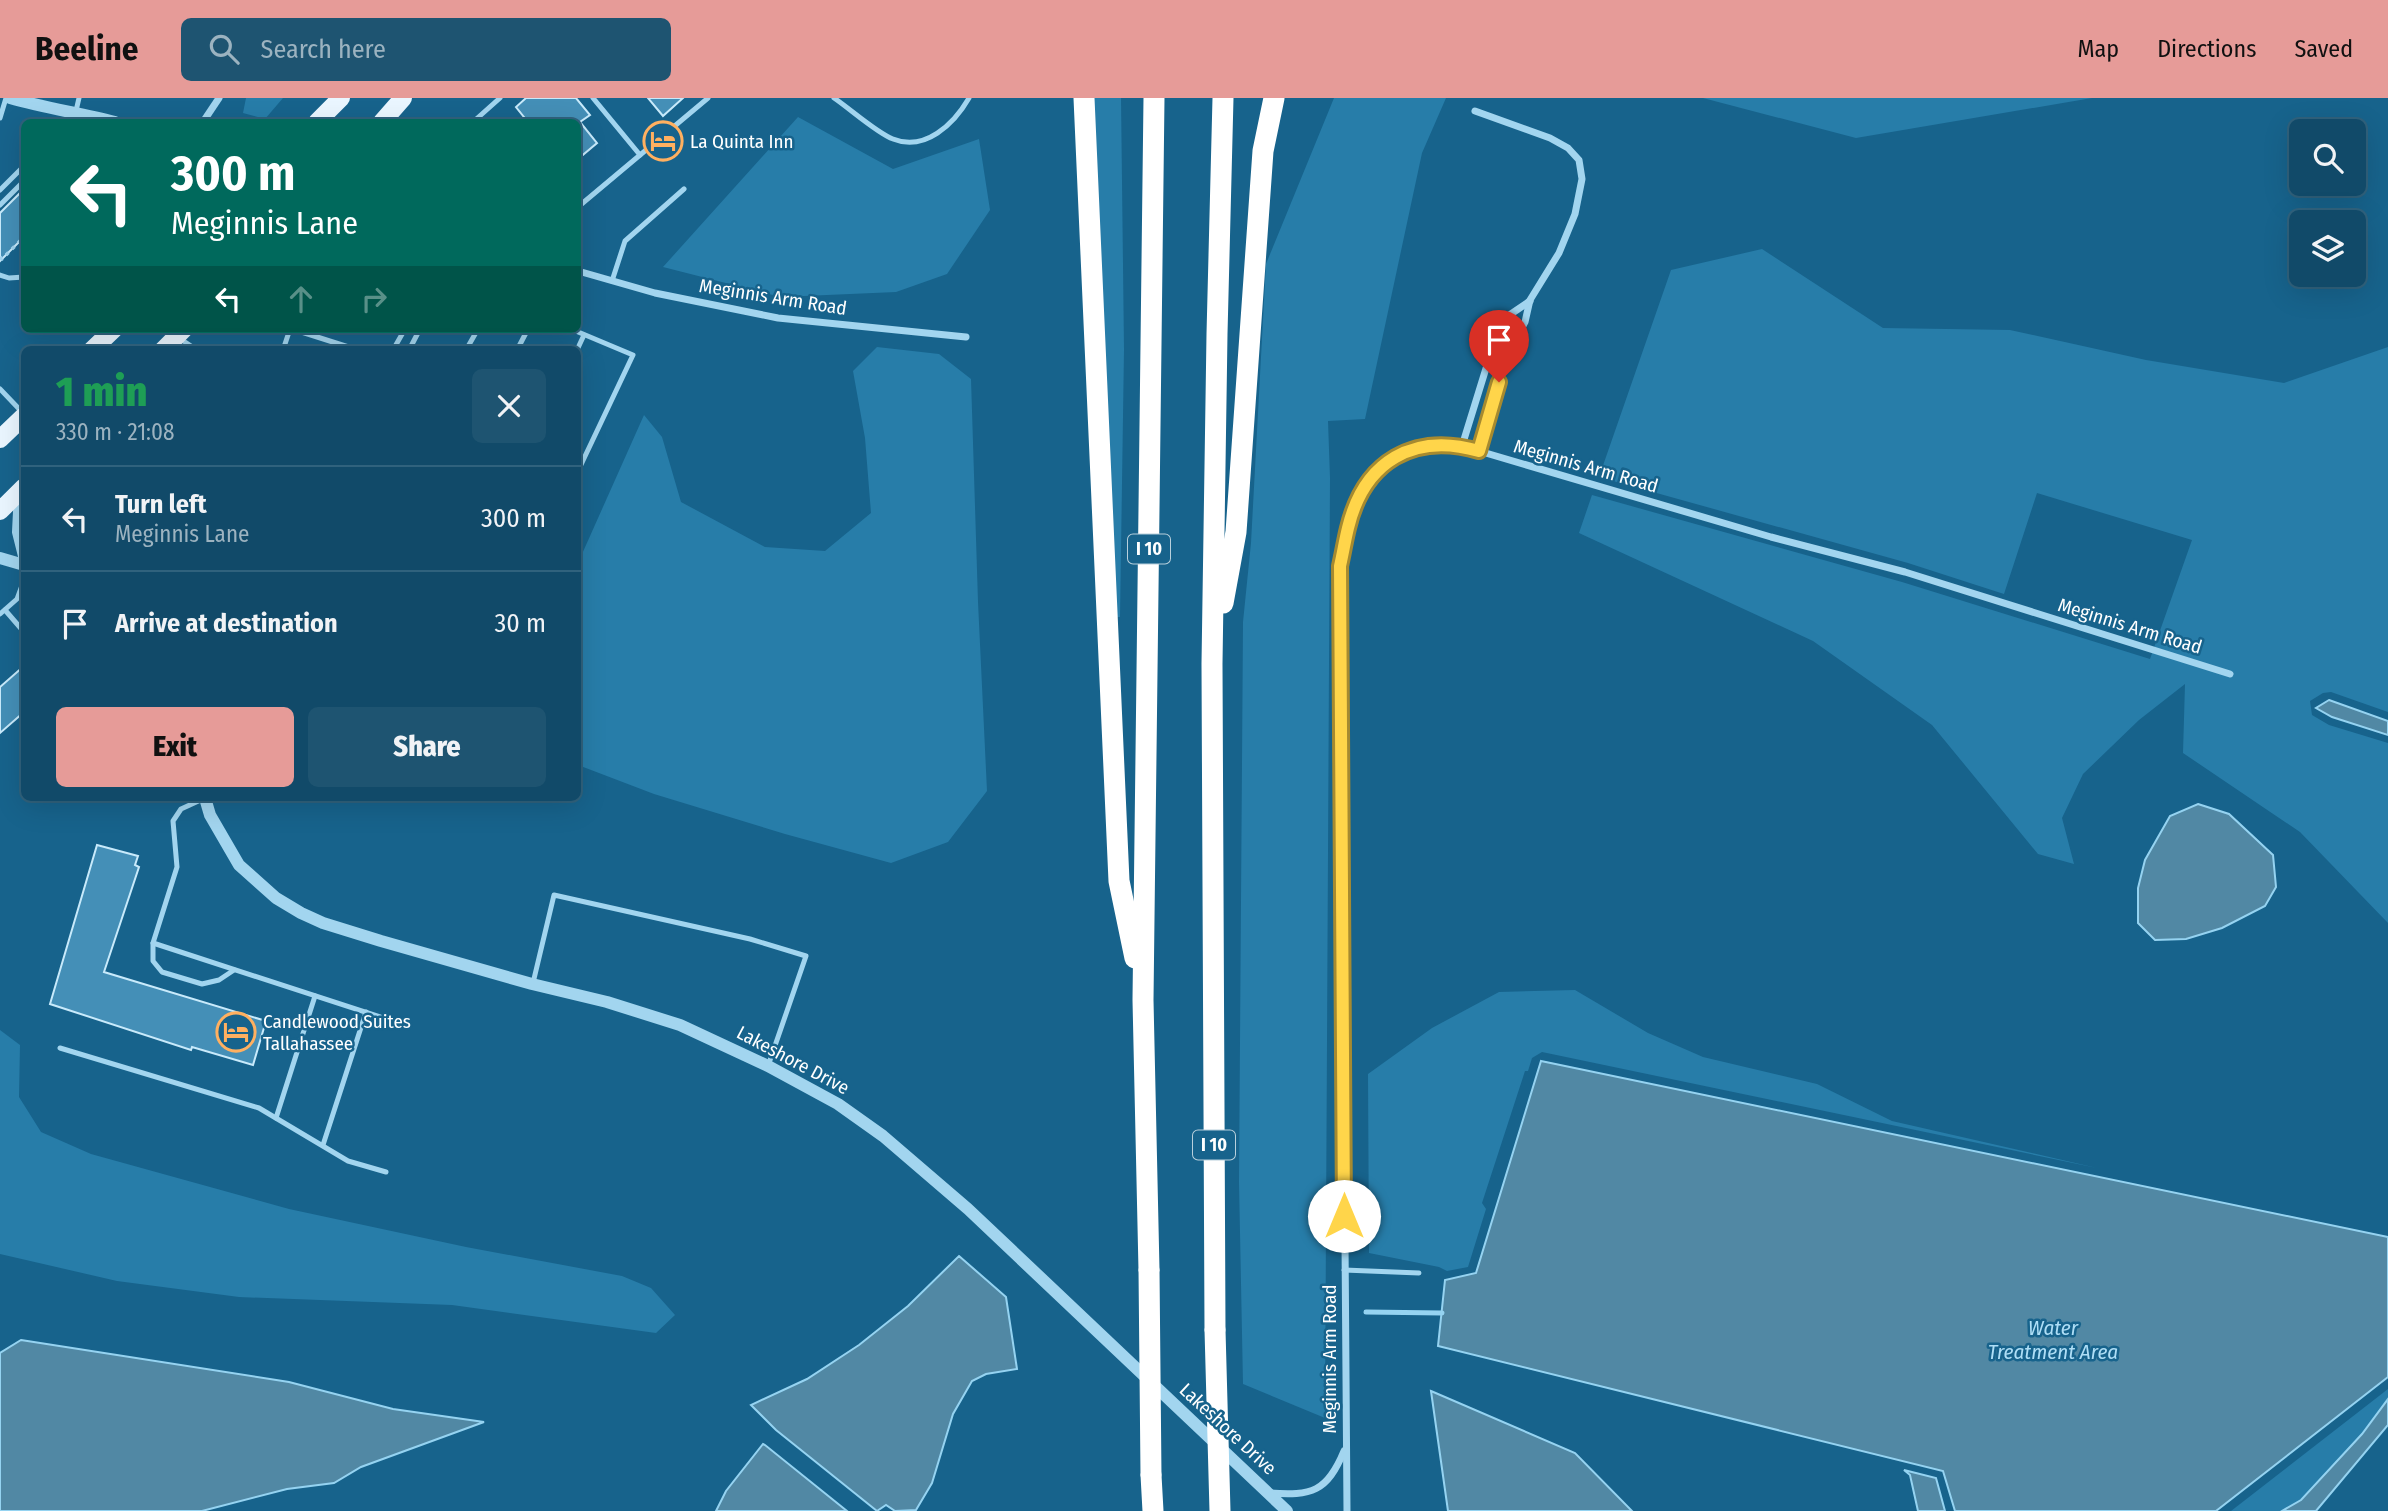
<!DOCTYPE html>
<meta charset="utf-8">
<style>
:root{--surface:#114a69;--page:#1e5471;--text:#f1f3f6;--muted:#9cb3c0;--line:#30627d;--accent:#e69b98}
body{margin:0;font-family:"Fira Sans Condensed",sans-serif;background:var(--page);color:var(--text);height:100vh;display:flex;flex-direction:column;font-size:26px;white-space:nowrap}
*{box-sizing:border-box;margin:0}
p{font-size:23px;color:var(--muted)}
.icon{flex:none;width:38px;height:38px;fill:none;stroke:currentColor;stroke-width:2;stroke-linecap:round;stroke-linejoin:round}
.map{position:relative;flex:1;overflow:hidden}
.side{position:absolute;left:21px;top:248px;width:560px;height:455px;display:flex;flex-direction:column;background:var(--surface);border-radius:10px;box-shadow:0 7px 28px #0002,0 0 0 2px var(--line)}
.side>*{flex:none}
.banner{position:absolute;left:21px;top:21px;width:560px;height:214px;border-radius:10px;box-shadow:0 7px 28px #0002,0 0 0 2px var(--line);background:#00695c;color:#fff;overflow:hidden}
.fabs{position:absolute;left:2289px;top:21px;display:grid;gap:14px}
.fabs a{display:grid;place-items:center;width:77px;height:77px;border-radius:10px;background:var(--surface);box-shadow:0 7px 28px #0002,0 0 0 2px var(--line);font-size:35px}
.pin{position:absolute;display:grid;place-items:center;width:60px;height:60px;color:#fff;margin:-72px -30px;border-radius:50% 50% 50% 0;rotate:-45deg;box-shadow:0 0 7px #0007}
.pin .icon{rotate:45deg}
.me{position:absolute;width:77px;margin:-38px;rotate:0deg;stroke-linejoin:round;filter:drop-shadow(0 0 5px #0008)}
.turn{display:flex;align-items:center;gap:24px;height:147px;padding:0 35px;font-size:32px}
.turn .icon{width:91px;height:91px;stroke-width:2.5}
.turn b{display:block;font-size:49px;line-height:60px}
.lanes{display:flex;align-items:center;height:66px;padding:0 35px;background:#0003;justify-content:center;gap:35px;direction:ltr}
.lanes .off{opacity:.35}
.round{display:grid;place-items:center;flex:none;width:74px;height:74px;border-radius:10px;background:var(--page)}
.summary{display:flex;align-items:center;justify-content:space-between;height:119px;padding:0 35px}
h1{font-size:42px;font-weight:800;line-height:52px;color:#1e9e55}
.cta{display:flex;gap:14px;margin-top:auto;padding:14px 35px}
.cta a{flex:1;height:80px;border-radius:10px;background:var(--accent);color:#111;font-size:28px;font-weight:800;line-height:80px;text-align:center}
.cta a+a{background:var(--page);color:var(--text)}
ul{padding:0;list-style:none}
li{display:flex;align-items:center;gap:21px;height:105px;padding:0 35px;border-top:2px solid var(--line)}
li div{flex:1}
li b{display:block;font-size:26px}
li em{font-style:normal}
header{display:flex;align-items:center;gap:42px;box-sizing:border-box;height:98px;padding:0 35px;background:var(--accent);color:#111}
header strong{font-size:33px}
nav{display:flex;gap:38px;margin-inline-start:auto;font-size:24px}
.search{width:490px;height:63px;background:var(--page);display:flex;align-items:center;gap:18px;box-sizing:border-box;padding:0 24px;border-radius:10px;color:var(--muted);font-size:26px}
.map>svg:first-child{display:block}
.green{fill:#277da9}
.water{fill:#5188a4;stroke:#95d3f1;stroke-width:2}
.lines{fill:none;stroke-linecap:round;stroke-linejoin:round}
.stream{stroke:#95d3f1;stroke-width:5}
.building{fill:#448fb7;stroke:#c8eafb;stroke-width:2}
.path{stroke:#a2d5ef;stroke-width:3.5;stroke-dasharray:3.5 5;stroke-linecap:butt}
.service{stroke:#a2d5ef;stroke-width:5}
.minor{stroke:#a2d5ef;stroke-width:7}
.tertiary{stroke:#a2d5ef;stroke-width:12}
.primary{stroke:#eaf6ff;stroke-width:18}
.motorway{stroke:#fff;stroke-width:21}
.motorway-bridge{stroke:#fff;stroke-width:21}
.route-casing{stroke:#a68a30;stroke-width:18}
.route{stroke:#ffd54a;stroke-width:12}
.labels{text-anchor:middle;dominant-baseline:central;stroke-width:5;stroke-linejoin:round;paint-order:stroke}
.shield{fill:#17638c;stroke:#b9d0dc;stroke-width:2}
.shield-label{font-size:18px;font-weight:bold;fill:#fff}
.poi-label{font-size:19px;fill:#fff;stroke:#17638c;text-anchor:start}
.street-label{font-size:19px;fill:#fff;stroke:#17638c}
.water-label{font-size:21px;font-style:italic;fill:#aedef6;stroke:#17638c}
</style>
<header>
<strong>Beeline</strong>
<div class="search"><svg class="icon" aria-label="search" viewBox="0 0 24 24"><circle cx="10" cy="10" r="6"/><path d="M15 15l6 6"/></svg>Search here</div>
<nav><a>Map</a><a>Directions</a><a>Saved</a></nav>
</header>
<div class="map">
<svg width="2388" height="1413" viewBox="0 0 2388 1413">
<rect width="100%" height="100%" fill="#17638c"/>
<g class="green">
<polygon points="246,0 283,0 265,21 243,15"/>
<polygon points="1091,0 1121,0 1124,251 1120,519 1113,519"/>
<polygon points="1334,0 1446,0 1422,55 1365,321 1328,323 1330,380 1325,1320 1243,1286 1239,1084 1243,524 1251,445 1266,166"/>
<polygon points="1703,0 2092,0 1856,40"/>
<polygon points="798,19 893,71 979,41 990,112 947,176 896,194 781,199 663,169"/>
<polygon points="1762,151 1883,230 2010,232 2146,262 2284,285 2388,249 2388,614 2331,594 2323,595 2310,603 2312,617 2329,627 2388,645 2388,825 2300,734 2183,655 2185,586 2139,622 2083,676 2062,720 2074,766 2038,756 1932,627 1813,543 1579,435 1592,397 1902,484 2150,561 2192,442 2037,395 2004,496 1908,465 1599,379 1671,172"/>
<polygon points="877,249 939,256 971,281 978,504 987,693 948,744 891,765 785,736 654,696 578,667 578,465 644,317 662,339 681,404 765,449 825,453 871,415 865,340 853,273"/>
<polygon points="1575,892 1648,935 1703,959 1817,986 1892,1023 2097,1070 1542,954 1532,960 1528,973 1525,973 1482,1105 1486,1111 1468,1169 1447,1173 1439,1169 1369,1155 1368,976 1432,930 1499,894"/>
<polygon points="0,932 20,947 19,999 41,1034 91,1056 289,1111 466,1149 622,1178 651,1190 675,1217 656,1235 452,1207 239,1199 117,1183 0,1156"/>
<polygon points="2388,1291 2388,1301 2362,1336 2301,1402 2282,1413 2231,1413"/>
</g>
<g class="water">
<polygon points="2329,602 2388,623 2388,637 2332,619 2316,610"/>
<polygon points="2198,706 2229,716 2273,757 2276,789 2265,808 2222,830 2186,841 2155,842 2138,825 2138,790 2145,762 2170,718"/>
<polygon points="1541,963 2388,1139 2388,1279 2216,1413 1955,1413 1943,1373 1438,1248 1445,1182 1476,1175"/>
<polygon points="959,1158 1006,1199 1017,1271 986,1276 972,1283 953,1316 932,1385 916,1412 895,1413 886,1407 877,1413 776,1332 751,1307 807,1281 859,1247 908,1208"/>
<polygon points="21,1242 289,1284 393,1311 484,1324 361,1369 334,1385 287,1391 202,1413 0,1413 0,1255"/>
<polygon points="1431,1293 1575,1355 1632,1413 1448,1413"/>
<polygon points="2388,1301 2388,1327 2316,1413 2282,1413 2301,1402 2362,1336"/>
<polygon points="763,1346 765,1347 847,1413 716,1413 726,1393"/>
<polygon points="1904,1372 1936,1380 1945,1413 1918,1413 1910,1377"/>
</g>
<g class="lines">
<polyline class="stream" points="1366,1214 1442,1215"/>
</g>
<g class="building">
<polygon points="526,0 576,0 590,17 580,24 597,45 578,61 578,24 528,24 516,9"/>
<polygon points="648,0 683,0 663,18"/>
<polygon points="24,91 24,139 0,163 0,115"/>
<polygon points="24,568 24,614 0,635 0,589"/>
<polygon points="97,747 138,758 135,767 139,769 104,874 266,923 253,967 192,949 191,952 50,906"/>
</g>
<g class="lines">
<polyline class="path" points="0,159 2,161 24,139"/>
<g class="service">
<polyline points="593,0 640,57"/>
<path d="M834,0C849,10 878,36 893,41C925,54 954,26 969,0"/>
<polyline points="76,13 79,0"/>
<polyline points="0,20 6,0"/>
<polyline points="473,24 500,0"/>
<polyline points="0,92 24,68"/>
<polyline points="0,107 24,83"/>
<polyline points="578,109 708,0"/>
<polyline points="0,177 9,180 24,179"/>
<polyline points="612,183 625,143 684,91"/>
<polyline points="292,231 358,252"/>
<polyline points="571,231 633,257 578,373"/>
<polyline points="179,240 197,252"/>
<polyline points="283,252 290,231"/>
<polyline points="393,252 405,231"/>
<polyline points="409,252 420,231"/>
<polyline points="466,252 478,231"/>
<polyline points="517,252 528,231"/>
<polyline points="577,252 584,237"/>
<polyline points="0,291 22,314"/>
<polyline points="5,512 24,534"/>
<polyline points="0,516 17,501 24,482"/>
<polyline points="205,700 181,711 173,723 177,769 153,845 153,863 162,874 202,886 219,882 234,872"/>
<polyline points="153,845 402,926"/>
<polyline points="533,885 554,797 750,841 806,858 768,968"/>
<polyline points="60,950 259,1010 348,1063 386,1074"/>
<polyline points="276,1020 315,898"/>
<polyline points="323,1047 366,914"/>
<polyline points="1344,1172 1419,1175"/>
</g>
<g class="minor">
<polyline points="1475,13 1550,40 1568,50 1579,62 1582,81 1575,116 1559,155 1530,202 1525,224 1506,261 1479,353"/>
<polyline points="203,24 219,0"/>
<polyline points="578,173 655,195 778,220 966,239"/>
<polyline points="1462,348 1496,238 1508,218 1530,203"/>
<path d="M1269,1395C1312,1398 1327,1394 1344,1353"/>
<path d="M1347,1413L1340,468C1349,426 1361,367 1408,352C1425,346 1444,348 1462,348L1771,439L1905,474L2230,576"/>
</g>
<g class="tertiary">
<path d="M10,0C45,10 80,15 115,24"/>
<polyline points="20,393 18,434 24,458"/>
<polyline points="0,460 24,467"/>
<polyline points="205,700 210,717 239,767 276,800 301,815 323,825 381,843 532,886 607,904 680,927 768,968 838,1006 883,1038 968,1111 1287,1413"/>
</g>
<g class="primary">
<polyline points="317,24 341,0"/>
<polyline points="382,24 403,0"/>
<polyline points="92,252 114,231"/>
<polyline points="163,252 184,231"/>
<polyline points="0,341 24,318"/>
<polyline points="0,413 24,389"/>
</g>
<g class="motorway">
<polyline points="1084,0 1119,783 1135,860"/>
<polyline points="1223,505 1236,434 1263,53 1274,0"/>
<polyline points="1149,1172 1143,902 1154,0"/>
<polyline points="1215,1232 1212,566 1217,236 1223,0"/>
<polyline points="1151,1377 1153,1413"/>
</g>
<g class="motorway-bridge">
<polyline points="1149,1172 1151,1377"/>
<polyline points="1215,1232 1220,1413"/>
</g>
</g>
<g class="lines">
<g class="route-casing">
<path id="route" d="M1344,1118L1340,468C1343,455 1345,442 1348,430C1364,363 1414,334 1479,353L1499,284"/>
</g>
<use href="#route" class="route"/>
</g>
<defs>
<g id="hotel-ring" transform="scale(2.0125)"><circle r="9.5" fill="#17638c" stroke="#ffb060" stroke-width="1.5"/><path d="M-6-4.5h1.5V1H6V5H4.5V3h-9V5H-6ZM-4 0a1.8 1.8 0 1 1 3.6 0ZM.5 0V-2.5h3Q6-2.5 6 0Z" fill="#ffb060"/></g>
</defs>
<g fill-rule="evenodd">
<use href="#hotel-ring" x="663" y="43"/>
<use href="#hotel-ring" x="236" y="934"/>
</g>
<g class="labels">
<g class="shield">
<rect x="1128" y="436.5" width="42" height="29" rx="5"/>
<rect x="1193" y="1032.5" width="42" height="29" rx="5"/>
</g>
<g class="shield-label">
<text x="1149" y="451">I 10</text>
<text x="1214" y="1047">I 10</text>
</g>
<g class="poi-label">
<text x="690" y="43">La Quinta Inn</text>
<text x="263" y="923">Candlewood Suites<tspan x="263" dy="22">Tallahassee</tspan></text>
</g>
<g class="street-label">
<text transform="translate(773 199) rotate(9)">Meginnis Arm Road</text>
<text transform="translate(1586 368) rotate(16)">Meginnis Arm Road</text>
<text transform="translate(2130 528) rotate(17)">Meginnis Arm Road</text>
<text transform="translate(793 962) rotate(28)">Lakeshore Drive</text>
<text transform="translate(1329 1261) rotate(-90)">Meginnis Arm Road</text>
<text transform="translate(1228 1331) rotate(43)">Lakeshore Drive</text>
</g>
<g class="water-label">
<text x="2053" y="1230">Water<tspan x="2053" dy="24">Treatment Area</tspan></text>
</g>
</g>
</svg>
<div class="fabs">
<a><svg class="icon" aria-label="search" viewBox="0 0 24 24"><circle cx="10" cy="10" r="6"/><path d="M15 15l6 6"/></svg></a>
<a><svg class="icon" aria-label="layers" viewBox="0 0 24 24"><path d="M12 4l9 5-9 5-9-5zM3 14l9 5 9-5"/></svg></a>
</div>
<div class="pin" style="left:1499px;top:284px;background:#d93025"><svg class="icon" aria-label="arrive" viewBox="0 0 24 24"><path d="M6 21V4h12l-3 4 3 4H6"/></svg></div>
<svg class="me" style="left:1344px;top:1118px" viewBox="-20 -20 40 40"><circle r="19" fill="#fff"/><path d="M0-13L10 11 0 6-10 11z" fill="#ffd54a"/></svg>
<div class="banner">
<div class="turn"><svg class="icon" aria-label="left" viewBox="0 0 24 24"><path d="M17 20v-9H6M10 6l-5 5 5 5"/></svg><div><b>300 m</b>Meginnis Lane</div></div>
<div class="lanes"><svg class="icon" aria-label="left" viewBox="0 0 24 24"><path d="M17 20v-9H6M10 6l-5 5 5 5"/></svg><svg class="icon off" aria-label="ahead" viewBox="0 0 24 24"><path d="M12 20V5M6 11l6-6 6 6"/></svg><svg class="icon off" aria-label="right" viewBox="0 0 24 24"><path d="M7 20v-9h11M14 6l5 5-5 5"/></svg></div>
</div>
<section class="side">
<div class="summary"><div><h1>1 min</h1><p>330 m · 21:08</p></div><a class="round"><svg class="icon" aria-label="close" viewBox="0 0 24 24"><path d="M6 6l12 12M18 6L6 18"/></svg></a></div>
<ul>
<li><svg class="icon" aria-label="left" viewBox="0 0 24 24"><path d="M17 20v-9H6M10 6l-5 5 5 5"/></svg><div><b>Turn left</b><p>Meginnis Lane</p></div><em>300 m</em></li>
<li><svg class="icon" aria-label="arrive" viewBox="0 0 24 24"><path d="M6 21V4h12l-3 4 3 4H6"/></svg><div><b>Arrive at destination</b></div><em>30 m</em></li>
</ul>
<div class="cta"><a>Exit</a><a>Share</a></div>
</section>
</div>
